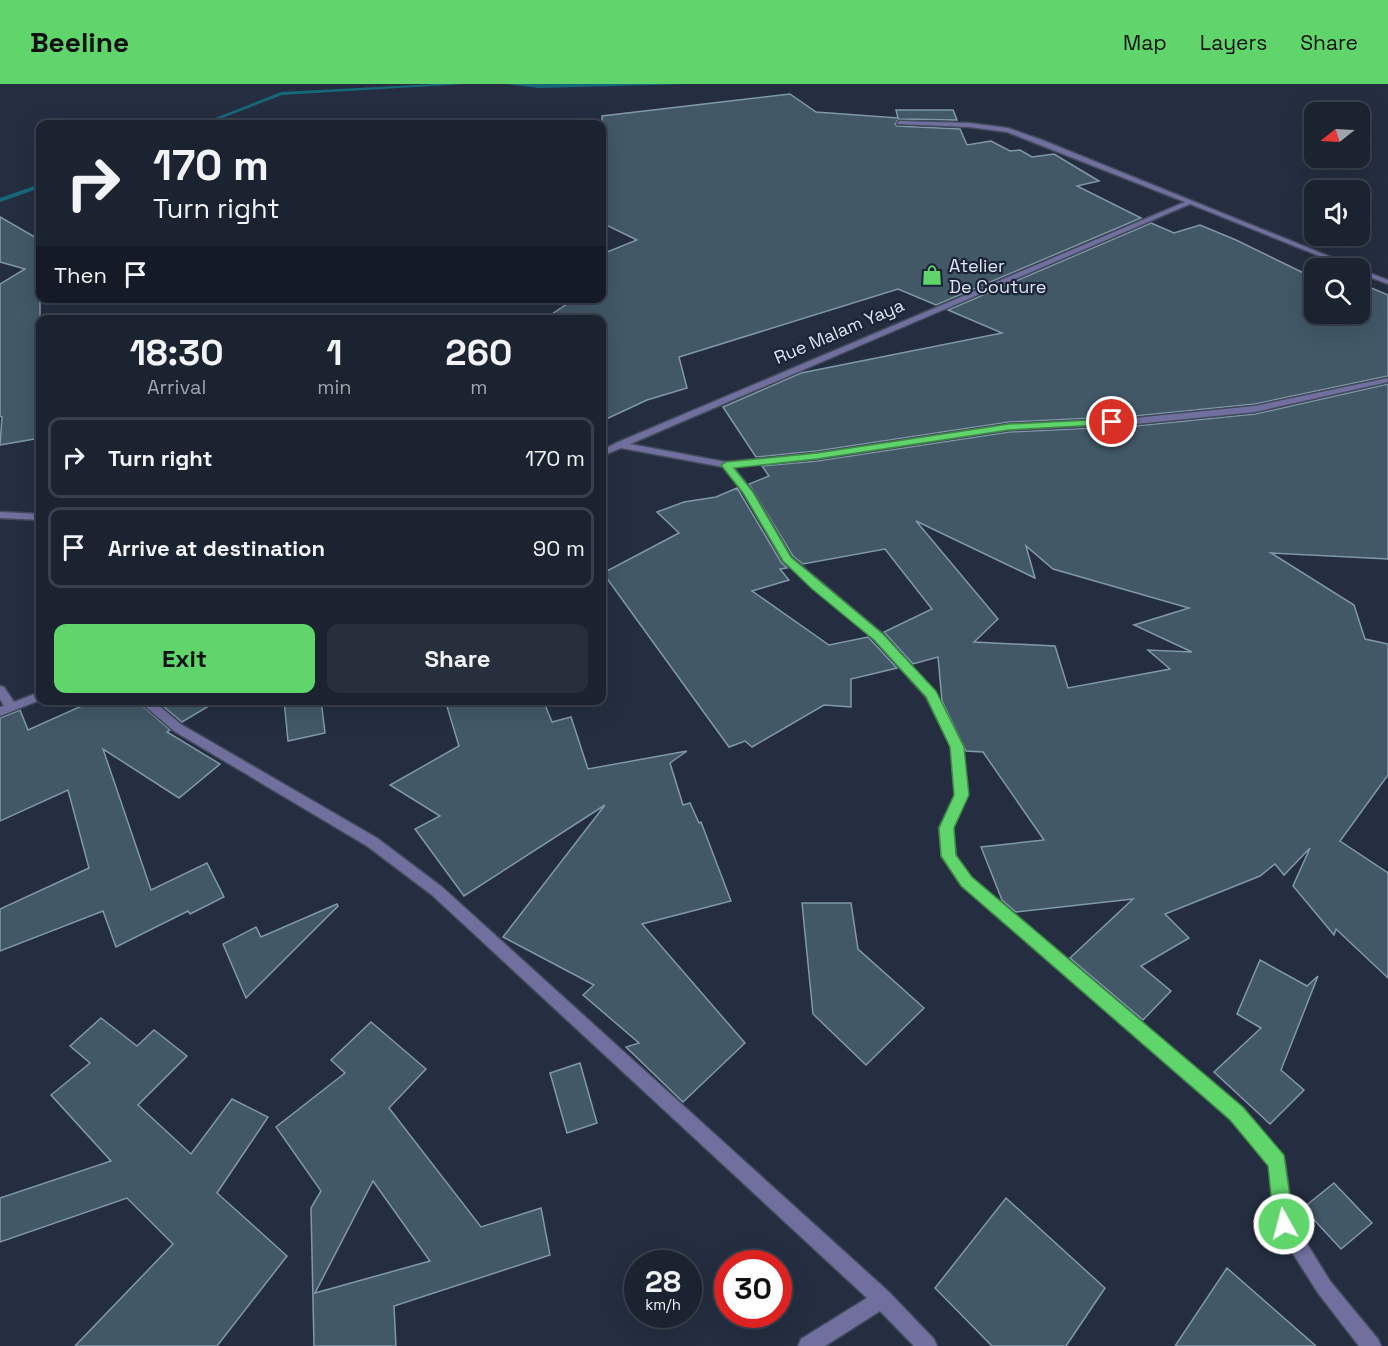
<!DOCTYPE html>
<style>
:root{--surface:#1b2230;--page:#282f3c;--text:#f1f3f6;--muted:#a0a4ab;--line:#393f4c;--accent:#5fd56b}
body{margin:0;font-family:"Space Grotesk",sans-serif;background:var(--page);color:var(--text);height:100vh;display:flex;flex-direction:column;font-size:22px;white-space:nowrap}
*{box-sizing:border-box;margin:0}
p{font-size:20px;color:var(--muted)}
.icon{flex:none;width:33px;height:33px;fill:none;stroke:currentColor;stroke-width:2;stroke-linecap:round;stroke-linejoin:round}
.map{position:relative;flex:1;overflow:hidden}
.sheet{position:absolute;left:36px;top:231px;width:570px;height:390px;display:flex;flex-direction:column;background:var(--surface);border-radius:12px;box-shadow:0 6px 24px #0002,0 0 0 2px var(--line)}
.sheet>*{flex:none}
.banner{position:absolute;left:36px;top:36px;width:570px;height:183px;border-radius:12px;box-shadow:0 6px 24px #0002,0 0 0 2px var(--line);background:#1b2230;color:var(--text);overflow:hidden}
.needle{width:39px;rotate:252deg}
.fabs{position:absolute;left:1304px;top:18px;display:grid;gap:12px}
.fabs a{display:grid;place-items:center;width:66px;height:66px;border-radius:12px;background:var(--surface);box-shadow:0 6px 24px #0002,0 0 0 2px var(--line);font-size:30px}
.speed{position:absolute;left:624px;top:1166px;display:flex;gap:12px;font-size:30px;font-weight:700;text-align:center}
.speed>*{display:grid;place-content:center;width:78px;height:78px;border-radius:50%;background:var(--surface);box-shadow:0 6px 24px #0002,0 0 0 2px var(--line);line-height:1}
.speed small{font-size:15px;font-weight:400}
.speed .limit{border:9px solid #d22;background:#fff;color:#111}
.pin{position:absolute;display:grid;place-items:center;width:51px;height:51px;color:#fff;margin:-26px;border:3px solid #fff;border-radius:50%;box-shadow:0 2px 6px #0007}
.me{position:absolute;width:66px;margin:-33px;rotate:353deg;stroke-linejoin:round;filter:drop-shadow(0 0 4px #0008)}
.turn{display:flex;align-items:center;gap:21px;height:126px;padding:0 18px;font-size:27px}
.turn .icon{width:78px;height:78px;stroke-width:2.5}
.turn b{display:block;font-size:42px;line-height:51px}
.then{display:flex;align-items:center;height:57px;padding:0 18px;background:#0003;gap:12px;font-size:22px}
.eta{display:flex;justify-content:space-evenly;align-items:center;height:102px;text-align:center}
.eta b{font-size:36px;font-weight:800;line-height:42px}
.action{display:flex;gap:12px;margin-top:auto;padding:12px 18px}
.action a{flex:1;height:69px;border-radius:12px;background:var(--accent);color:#111;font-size:24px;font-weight:800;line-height:69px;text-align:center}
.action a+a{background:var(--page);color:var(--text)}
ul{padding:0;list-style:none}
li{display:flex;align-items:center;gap:18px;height:81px;margin:0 12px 9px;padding:0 6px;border:3px solid var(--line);border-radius:12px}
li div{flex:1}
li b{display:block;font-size:22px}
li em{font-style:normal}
header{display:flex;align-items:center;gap:36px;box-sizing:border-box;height:84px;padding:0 30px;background:var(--accent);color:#111}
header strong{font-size:28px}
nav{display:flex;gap:33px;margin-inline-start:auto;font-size:21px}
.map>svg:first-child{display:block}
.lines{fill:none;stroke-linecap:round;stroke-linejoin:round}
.stream{fill:#156879;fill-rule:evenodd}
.building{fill:#425867;stroke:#8198a9;stroke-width:1.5;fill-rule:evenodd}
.minor-casing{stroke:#424b5c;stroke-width:3}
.minor{fill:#716f9e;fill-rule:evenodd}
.route{fill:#5fd56b;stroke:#3e8a46;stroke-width:1.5}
.labels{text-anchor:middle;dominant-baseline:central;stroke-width:4.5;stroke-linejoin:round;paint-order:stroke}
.far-poi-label{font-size:18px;fill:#dfe5f2;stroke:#1a2436;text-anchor:start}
.far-street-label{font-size:18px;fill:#dfe5f2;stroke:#1a2436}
</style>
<header>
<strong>Beeline</strong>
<nav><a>Map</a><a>Layers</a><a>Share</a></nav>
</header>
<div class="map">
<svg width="1388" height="1262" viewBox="0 0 1388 1262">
<rect width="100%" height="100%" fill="#242e40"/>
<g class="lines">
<g class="stream">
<polygon points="436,0 465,0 282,11 207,40 200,40 281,8"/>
<polygon points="505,0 687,0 539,4"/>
<polygon points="40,100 40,104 0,118 0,114"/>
</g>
</g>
<g class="building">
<polygon points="790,10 816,28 898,34 896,26 953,26 957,36 899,35 895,40 897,42 960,45 967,61 991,57 1010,67 1020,66 1032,73 1054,70 1099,97 1077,102 1141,134 936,221 898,205 679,273 687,304 647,316 602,337 602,236 543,236 576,214 602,214 602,170 637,156 602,139 602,32"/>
<polygon points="0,133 40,156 40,354 0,361 2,333 0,332 0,200 25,185 0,178"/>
<polygon points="1151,139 1174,149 1200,141 1236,156 1314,194 1314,230 1359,230 1360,199 1388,211 1388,292 1255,320 1135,332 1009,338 817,367 756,373 723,323 801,289 1002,249 948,226"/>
<path d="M1388,300V475L1271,469L1354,521L1365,555L1388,560V691L1340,757L1388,789V894L1336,845L1334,851L1293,802L1310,764L1284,791L1275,780L1260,792L1165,830L1189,854L1141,882L1171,907L1143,936L1070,874L1133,815L1016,828L1002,816L981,763L1044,756L983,668L966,667L942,617L938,573L913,580L884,548L932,525L885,465L803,480L793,472L749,400L769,392L762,382L817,377L1009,348L1135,342L1255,330ZM916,437L1035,494L1026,462L1053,485L1189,524L1134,541L1192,568L1148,566L1170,585L1068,604L1055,562L974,558L998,535Z"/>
<polygon points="737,404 781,478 787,484 780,485 789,496 752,507 829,561 868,553 897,584 851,595 851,623 824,621 752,663 745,657 729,663 603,489 679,449 657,428 684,418 716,413"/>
<polygon points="95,616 136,616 170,646 167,648 220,680 179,714 103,665 151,806 207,779 224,813 190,830 188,827 116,863 103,827 0,867 0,825 89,784 68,706 0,737 0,634 20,626 28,646"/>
<polygon points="156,616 219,616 182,638"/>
<polygon points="284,616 321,616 325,649 288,657"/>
<polygon points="445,616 543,616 552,638 571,633 588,685 687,667 670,679 683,721 690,719 699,739 701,738 731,817 642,840 745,959 683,1018 626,963 639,959 583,911 594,901 503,853 605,721 464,812 415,745 440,732 390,701 459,662"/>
<polygon points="802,819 851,819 858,865 924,924 866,981 813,930"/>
<polygon points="337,820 338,822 246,914 223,860 256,843 261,853"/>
<polygon points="1260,876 1307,902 1318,892 1281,986 1304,1006 1270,1040 1214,988 1261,944 1237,930"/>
<polygon points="101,934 137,962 154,946 187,972 138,1021 191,1070 232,1015 268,1033 217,1109 287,1172 217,1262 75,1262 173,1160 127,1114 0,1158 0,1114 111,1077 51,1011 90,979 70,962"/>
<path d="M371,938L426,985L389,1024L481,1143L541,1124L550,1171L394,1222L396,1262H314L311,1124L321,1107L276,1043L345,989L331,976ZM373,1097L430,1177L315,1209Z"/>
<polygon points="580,979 597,1039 567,1049 550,989"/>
<polygon points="1334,1099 1372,1139 1341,1165 1303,1124"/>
<polygon points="1006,1114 1105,1204 1066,1262 992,1262 935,1204"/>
<polygon points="1227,1184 1316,1262 1175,1262"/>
</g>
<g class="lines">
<g class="minor-casing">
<g id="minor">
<polygon points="899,37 969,39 1008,44 1042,56 1358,184 1349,184 1190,120 630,360 726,378 817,369 1009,340 1135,334 1255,322 1388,294 1388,298 1255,328 1135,340 1009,346 817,375 733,383 753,408 791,473 883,550 935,608 963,663 967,711 953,744 956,772 971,793 1243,1024 1283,1072 1285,1078 1293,1137 1330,1197 1378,1255 1381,1262 1359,1262 1318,1209 1278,1146 1275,1140 1269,1081 1231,1036 961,801 942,773 939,744 955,711 951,663 926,613 875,556 783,477 744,409 723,383 621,364 602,372 602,366 616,359 1185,118 1007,48 969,43 897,40"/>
<polygon points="1359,185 1388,196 1388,200 1359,189"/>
<polygon points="0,428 40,430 40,436 0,434"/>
<polygon points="0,602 4,603 14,618 40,608 40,616 0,632 0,623 4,622 0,615"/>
<polygon points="138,616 152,616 182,641 377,754 442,803 889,1208 934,1255 937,1262 914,1262 880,1227 825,1262 798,1262 801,1255 867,1214 432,811 367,762 174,647"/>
</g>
</g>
<use href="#minor" class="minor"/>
</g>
<polygon class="route" points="1112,335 1117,338 1116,340 1009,346 817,375 734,384 753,408 791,473 883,550 936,607 964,663 969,711 954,744 956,771 972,793 1243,1023 1284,1071 1294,1140 1292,1147 1284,1150 1277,1147 1274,1140 1268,1082 1230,1036 961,802 941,772 939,744 954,711 950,663 926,613 874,556 812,505 783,477 743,409 721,381 726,378 817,369 1009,340"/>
<defs>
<g id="shop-bare" transform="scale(1.62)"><path d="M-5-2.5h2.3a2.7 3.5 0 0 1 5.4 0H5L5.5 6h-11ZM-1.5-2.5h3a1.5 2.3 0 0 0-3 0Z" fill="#5fd56b" stroke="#1a2436" stroke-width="2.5" paint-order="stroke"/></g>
</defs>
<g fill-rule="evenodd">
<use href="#shop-bare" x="932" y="191"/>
</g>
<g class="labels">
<g class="far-poi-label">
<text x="949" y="181">Atelier<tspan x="949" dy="21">De Couture</tspan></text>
</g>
<g class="far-street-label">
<text transform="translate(839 247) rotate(-23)">Rue Malam Yaya</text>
</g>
</g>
</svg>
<div class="fabs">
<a><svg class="needle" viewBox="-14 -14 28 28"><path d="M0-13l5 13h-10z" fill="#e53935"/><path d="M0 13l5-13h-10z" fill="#a0a4ab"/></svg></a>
<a><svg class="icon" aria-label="sound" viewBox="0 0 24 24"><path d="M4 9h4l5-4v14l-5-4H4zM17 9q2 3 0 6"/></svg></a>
<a><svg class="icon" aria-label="search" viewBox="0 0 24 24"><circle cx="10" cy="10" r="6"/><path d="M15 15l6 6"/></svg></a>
</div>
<div class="speed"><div>28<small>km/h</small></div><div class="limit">30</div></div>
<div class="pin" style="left:1112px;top:338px;background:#d93025"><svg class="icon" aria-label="arrive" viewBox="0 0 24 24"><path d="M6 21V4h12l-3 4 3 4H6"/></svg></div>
<svg class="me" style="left:1284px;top:1140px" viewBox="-20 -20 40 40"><circle r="17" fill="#5fd56b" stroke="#fff" stroke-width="3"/><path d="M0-11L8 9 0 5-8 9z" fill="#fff"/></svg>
<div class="banner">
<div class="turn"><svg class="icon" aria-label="right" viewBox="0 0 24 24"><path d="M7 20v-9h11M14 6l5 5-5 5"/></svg><div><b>170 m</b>Turn right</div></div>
<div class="then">Then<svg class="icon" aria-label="arrive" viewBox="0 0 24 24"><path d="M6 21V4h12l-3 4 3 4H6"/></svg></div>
</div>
<section class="sheet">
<div class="eta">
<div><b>18:30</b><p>Arrival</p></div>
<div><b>1</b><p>min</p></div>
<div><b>260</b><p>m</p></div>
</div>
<ul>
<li><svg class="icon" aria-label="right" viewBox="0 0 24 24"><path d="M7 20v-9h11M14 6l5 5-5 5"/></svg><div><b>Turn right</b></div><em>170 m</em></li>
<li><svg class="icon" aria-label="arrive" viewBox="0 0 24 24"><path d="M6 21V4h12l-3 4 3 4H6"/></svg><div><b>Arrive at destination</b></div><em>90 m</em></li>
</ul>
<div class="action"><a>Exit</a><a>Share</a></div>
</section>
</div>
